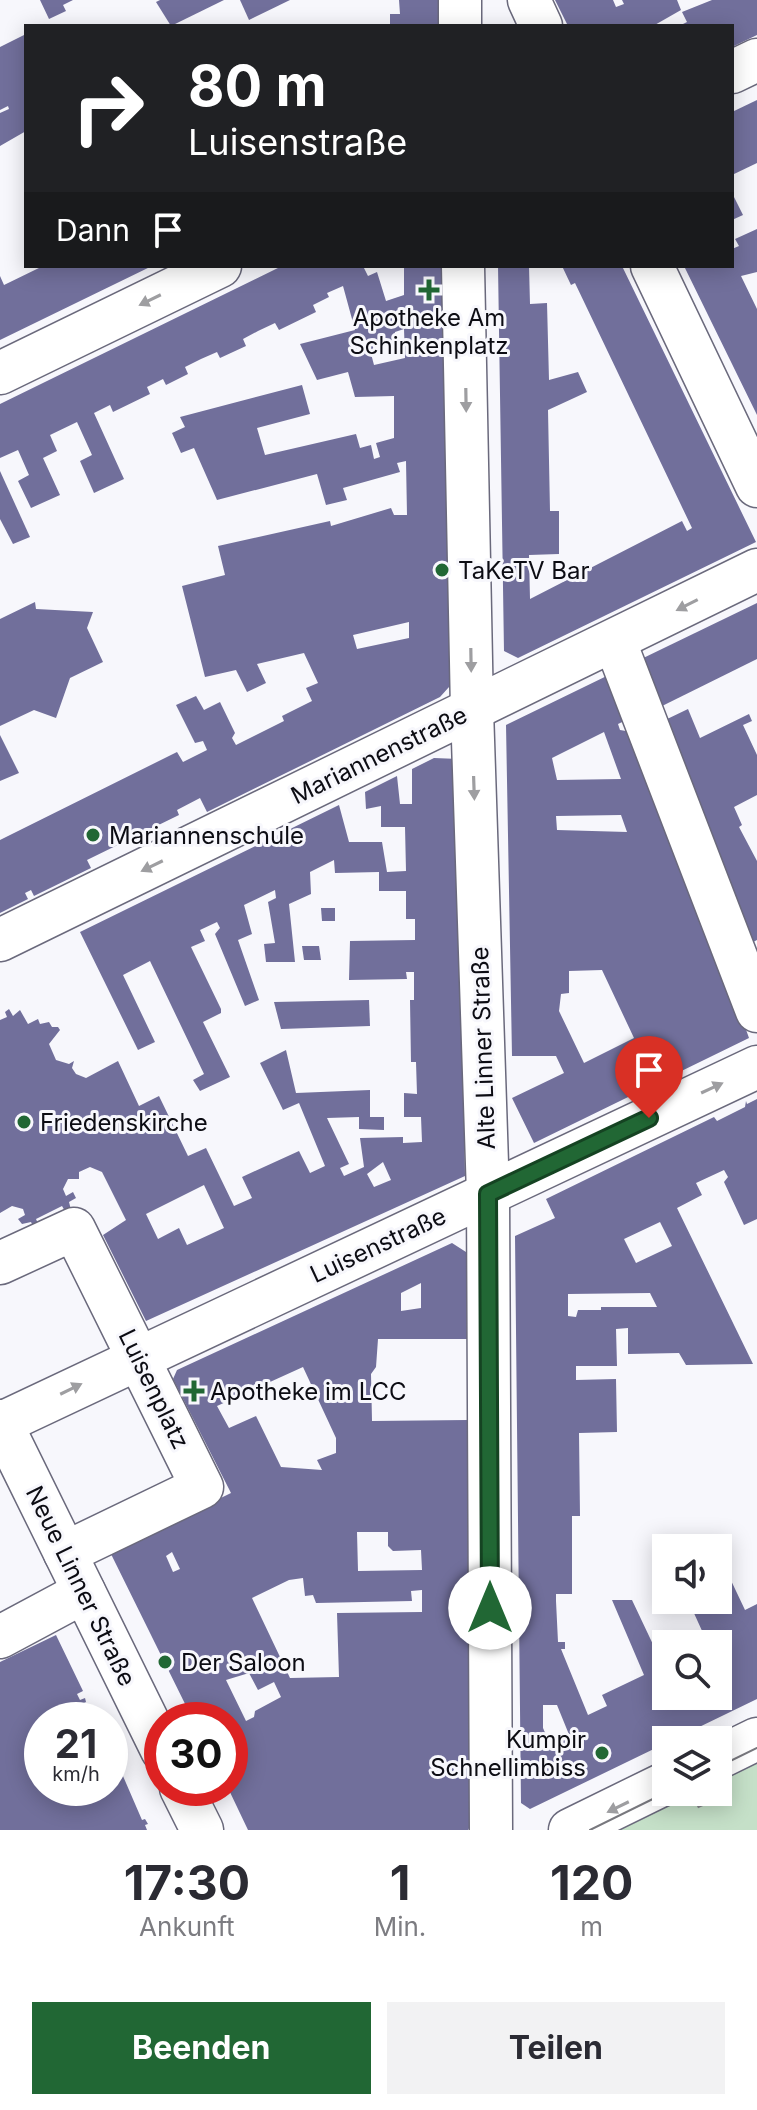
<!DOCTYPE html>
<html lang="de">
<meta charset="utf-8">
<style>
:root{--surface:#fff;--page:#f2f2f3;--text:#2b2b33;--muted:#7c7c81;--accent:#216734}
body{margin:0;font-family:Inter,sans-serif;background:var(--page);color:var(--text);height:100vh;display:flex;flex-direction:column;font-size:30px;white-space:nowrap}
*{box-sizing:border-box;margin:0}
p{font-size:26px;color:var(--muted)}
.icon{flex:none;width:44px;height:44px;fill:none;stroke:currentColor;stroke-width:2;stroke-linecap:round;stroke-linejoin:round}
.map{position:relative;height:1830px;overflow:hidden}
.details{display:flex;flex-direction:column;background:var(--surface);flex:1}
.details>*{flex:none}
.top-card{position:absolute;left:24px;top:24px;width:710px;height:244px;border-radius:0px;box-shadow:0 4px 20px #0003;background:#202124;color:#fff;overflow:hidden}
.buttons{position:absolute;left:652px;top:1534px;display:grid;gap:16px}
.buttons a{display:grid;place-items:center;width:80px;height:80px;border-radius:0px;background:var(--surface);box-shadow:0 4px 20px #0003;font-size:40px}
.speed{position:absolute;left:24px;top:1702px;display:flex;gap:16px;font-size:40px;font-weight:700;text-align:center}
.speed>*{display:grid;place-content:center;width:104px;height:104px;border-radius:50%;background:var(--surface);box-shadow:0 4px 20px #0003;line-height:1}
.speed small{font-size:20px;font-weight:400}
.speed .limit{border:12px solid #d22;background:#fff;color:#111}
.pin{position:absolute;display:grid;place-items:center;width:68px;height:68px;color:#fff;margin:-82px -34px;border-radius:50% 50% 50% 0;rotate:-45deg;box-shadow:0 0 8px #0007}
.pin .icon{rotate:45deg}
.me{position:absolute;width:88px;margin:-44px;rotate:0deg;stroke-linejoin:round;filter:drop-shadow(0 0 6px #0008)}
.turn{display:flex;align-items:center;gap:28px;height:168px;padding:0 32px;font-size:36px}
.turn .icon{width:104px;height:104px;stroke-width:2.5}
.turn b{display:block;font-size:56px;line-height:68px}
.then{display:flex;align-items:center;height:76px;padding:0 32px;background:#0003;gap:16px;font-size:30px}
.eta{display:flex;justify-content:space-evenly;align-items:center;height:136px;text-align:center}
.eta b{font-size:48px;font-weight:700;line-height:56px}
.button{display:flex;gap:16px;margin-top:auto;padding:16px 32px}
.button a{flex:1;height:92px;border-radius:0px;background:var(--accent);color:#fff;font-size:32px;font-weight:700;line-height:92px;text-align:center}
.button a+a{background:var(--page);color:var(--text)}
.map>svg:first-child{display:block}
.green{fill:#c5e0c8}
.building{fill:#716f9b;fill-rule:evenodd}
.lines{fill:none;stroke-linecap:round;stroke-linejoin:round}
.minor-casing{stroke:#6a697c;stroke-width:45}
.path{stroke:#838389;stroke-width:5;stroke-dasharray:8 4;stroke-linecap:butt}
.minor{stroke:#fff;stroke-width:42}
.tram{stroke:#78787e;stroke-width:2}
.oneway{fill:#9e9ea1}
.route-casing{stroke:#154322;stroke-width:20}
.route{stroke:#216734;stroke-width:14}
.poi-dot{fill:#216734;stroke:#f7f7fc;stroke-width:3}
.labels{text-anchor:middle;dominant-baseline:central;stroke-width:6;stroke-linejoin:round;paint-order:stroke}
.poi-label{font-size:24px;fill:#0c0c13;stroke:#f7f7fc;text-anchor:start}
.street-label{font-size:24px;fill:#0c0c13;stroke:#f7f7fc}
</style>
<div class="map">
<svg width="757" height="1830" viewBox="0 0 757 1830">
<rect width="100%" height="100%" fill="#f7f7fc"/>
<polygon class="green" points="757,1759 757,1830 611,1830 690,1792 718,1792 718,1778"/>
<g class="building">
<polygon points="40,0 73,0 63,5 66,11 49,19"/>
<polygon points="160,0 224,0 171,26 156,2"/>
<polygon points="240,0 290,0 249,20"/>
<polygon points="399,0 448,0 448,26 390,26 390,14 400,14"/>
<polygon points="555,0 613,0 616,7 624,4 622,0 677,0 681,10 653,26 568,26"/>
<polygon points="712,0 757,0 757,35 732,47 732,26 679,26 687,22 682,12"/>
<polygon points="26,34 26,131 0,146 0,113 9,109 8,106 0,110 0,47"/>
<polygon points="757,100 757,163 732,175 732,112"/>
<polygon points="732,193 743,215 732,220"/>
<polygon points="757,229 757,272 741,276 757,309 757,415 684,266 732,266 732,249 739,246 735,239"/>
<polygon points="43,266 152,266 0,340 0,276 4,285"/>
<path d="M282,266H363L368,276L377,272L386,301L404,295V266H452L458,677L440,697L207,812L200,798L177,810L179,815L87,860L91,868L34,896L31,890L25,893L28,899L0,913V840L177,752L183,762L207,750L203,741L195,743L176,705L196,696L204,710L220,702L235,733L232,738L236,745L284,721L282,716L312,701L306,688L318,683L304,653L257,664L266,683L247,692L236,670L205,677L182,586L225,575L218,546L330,521L331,526L391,508L394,515H407L406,461L397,463L400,472L343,488L347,500L326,505L317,474L217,500L194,448L181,453L172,433L185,427L180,417L302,385L310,414L257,428L265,455L356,434L360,448L371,445L374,459L380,457L376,443L394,438V396L355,397L348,372L317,380L300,344L355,330L343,286L327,293L329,297L313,305L316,312L279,330L275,323L258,331L243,339L246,346L220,358L217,352L201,359L185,367L188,374L166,385L163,379L147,387L150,394L113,412L110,405L94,413L124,479L94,493L80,461L92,455L77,422L50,435L57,451L43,458L60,495L31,508L18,481L29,475L18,450L0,458V404ZM404,329L405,358L374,365L370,350L393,344L395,332ZM409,622V638L357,649L353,635Z"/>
<polygon points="498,266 529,266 530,304 547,303 549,380 578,372 587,392 548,410 550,511 559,511 559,554 529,555 530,599 682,521 687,531 692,528 575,283 571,285 562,266 622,266 756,542 518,658 504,651"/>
<polygon points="0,471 30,537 13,544 0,519"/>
<polygon points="35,602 36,609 93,612 87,628 103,662 70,678 56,718 34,710 0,726 0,619"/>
<polygon points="757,603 757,659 654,710 635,662"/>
<path d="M619,670L635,716L618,724L620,730L626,731L636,757L648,753L676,855L699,918L708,923L749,1038L534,1143L512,1098L564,1073L556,1056H512L506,725ZM604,732L621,779L557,780L552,758ZM621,815L627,832L557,830L556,816ZM602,970L634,1038L584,1063L559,1011L561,994L569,993V971Z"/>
<polygon points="688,709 700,738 749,714 752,721 743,725 757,755 757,795 734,807 742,825 739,827 757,861 757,940 743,947 663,721"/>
<polygon points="0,735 19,773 0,781"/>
<path d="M434,758L459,759L465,1176L146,1321L103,1235L126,1220L102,1172L90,1167L79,1172V1179H68L63,1189L66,1196L73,1192L76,1198L69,1202L71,1210L66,1213L62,1206L36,1219L39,1226L34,1228L31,1222L22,1224L18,1219L25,1215L23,1209L12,1206L0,1213V1020L7,1017L5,1012L9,1009L13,1016L20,1010L28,1024L38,1019L40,1024L49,1022L52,1027H58L60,1030L49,1044L56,1060L69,1064L74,1061L72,1068L76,1074L86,1078L118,1061L139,1106L159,1096L188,1156L206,1148L234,1206L252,1198L242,1177L299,1151L310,1173L325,1166L299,1103L283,1110L260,1063L286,1050L296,1093L370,1090V1117H384V1130L359,1129V1117L327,1118L349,1164L340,1168L344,1176L364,1167L360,1138L403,1137V1143L422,1142L421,1117H404V1093L417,1094L416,1062H411L410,1000H414V972H406L407,979L349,980L350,941L415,940V919H406V891H379V872L335,873L334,860L310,872L311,894L289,904L295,962H266L264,944L275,943L268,902L276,898L275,890L244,905L252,934L238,940L259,1000L245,1006L215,934L220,928L217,922L200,930L205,941L191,947L221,1009V1013L203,1022L230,1077L200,1091L193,1080L204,1074L150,961L123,975L155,1042L138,1050L80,932L339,805L349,842H382L387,872L406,871L405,827H381V806L366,809L365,792L397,776L400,804H412V769ZM383,1162L391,1180L374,1187L367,1174ZM204,1185L224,1228L187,1245L179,1228L158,1239L146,1214Z"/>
<polygon points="321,908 335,908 335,921 322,921"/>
<polygon points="302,946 319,946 321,960 304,960"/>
<polygon points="369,1000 370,1026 281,1029 274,1002"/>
<path d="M757,1099V1219L744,1225L724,1182L728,1177L724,1170L696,1183L702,1195L677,1208L753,1364L686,1365L679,1353L628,1354V1328L616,1329L617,1366H576V1380L616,1379L617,1432L579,1433L580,1516H572V1594H556V1601L558,1642H565V1649H561L588,1715L607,1706L602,1695L644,1675L612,1600H632L658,1655L661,1644L669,1641L674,1644H666V1696H718V1644H708L688,1600H718V1553L745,1610L757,1604V1699L530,1809L521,1803L515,1236L555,1218L546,1199L714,1117L717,1121L745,1107L746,1101L747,1104ZM660,1222L672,1246L636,1263L624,1239ZM650,1293L657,1307H601V1310H578L576,1317L568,1316V1294ZM543,1705H557L570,1737L551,1746L543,1728Z"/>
<path d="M452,1243L466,1252L467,1339H378L376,1367L371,1374L372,1421L468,1420L472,1823L468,1830H248L228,1788L230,1720H193L110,1552L231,1493L173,1379L177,1370ZM421,1283V1308L401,1311V1293ZM303,1367L336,1438V1453L317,1460L322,1470L281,1467L256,1416L229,1428L217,1406ZM357,1532H388V1546L393,1551L421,1550L422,1570L358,1571ZM172,1552L180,1569L173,1572L166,1556ZM303,1578L305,1596L313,1595L316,1603L412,1601L411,1591L422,1590V1612L337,1613L339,1677L290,1678L252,1598L289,1580ZM249,1673L258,1690L274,1682L281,1697L255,1711L254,1717L246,1721L226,1680Z"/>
<polygon points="709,1537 714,1548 680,1548 688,1544 689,1547"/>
<polygon points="56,1635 83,1691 77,1694 80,1700 85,1698 86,1702 82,1704 89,1720 42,1720 42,1788 110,1788 110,1746 142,1820 145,1819 148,1824 145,1825 147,1830 0,1830 0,1662"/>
</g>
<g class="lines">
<g class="minor-casing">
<g id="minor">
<polyline points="460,0 460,26"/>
<polyline points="529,0 541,26"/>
<polyline points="732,72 757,60"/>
<polyline points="463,266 472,710 488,1194 491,1830"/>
<polyline points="652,266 757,486"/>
<polyline points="0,373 220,266"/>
<polyline points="615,642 757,1011"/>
<polyline points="0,940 757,570"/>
<polyline points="0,1263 74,1229 202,1487 65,1553"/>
<polyline points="0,1421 162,1750"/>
<polyline points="0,1424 757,1067"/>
<polyline points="0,1637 84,1592"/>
<polyline points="718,1758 757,1739"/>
<polyline points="181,1788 202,1830"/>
<polyline points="570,1830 666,1783"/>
</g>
</g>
<polyline class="path" points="697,1806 717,1797"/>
<use href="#minor" class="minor"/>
<g class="tram">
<polyline points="718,1767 757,1748"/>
<polyline points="590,1830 667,1792"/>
</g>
</g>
<defs><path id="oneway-solid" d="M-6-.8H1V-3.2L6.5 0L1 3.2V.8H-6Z" transform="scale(2)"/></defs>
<g class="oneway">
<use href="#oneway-solid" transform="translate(150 300) rotate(154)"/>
<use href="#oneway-solid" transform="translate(466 400) rotate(89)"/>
<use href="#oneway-solid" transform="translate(687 605) rotate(153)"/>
<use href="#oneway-solid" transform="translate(471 660) rotate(89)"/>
<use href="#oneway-solid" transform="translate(474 788) rotate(88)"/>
<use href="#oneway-solid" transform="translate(152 866) rotate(154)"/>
<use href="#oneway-solid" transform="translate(712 1088) rotate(-25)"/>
<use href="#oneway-solid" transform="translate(71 1389) rotate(-26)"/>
<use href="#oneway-solid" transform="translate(618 1807) rotate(154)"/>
</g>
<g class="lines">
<g class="route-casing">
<polyline id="route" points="490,1608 488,1194 649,1118"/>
</g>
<use href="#route" class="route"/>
</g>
<g class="poi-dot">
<path d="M425 278h8v8h8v8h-8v8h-8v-8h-8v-8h8z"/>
<circle cx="442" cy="570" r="8"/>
<circle cx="93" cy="835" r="8"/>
<circle cx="24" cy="1122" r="8"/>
<path d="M190 1379h8v8h8v8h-8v8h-8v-8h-8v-8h8z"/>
<circle cx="165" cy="1662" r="8"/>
<circle cx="602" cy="1753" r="8"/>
</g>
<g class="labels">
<g class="poi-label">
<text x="429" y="317" text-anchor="middle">Apotheke Am<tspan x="429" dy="28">Schinkenplatz</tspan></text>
<text x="458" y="570">TaKeTV Bar</text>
<text x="109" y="835">Mariannenschule</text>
<text x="40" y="1122">Friedenskirche</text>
<text x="210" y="1391">Apotheke im LCC</text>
<text x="181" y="1662">Der Saloon</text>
<text x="586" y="1739" text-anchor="end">Kumpir<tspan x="586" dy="28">Schnellimbiss</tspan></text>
</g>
<g class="street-label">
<text transform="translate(379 755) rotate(-26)">Mariannenstraße</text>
<text transform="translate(483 1048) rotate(-92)">Alte Linner Straße</text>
<text transform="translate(378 1245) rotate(-25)">Luisenstraße</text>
<text transform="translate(154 1389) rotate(64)">Luisenplatz</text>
<text transform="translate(81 1586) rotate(64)">Neue Linner Straße</text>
</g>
</g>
</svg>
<div class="buttons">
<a><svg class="icon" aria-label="sound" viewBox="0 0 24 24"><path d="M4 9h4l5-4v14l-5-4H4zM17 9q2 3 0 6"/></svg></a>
<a><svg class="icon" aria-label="search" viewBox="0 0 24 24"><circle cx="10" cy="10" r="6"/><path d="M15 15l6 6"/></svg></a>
<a><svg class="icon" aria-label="layers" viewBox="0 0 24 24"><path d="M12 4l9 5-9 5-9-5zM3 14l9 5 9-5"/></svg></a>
</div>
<div class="speed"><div>21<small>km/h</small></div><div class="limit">30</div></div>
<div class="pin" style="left:649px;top:1118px;background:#d93025"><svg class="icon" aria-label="arrive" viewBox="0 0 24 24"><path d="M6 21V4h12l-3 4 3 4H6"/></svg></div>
<svg class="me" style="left:490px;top:1608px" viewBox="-20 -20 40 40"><circle r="19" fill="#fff"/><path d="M0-13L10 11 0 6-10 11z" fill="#216734"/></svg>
<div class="top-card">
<div class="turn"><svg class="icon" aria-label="right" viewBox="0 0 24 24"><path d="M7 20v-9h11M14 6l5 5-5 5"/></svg><div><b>80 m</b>Luisenstraße</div></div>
<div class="then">Dann<svg class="icon" aria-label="arrive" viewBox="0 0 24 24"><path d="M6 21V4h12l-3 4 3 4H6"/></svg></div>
</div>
</div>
<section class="details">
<div class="eta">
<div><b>17:30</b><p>Ankunft</p></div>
<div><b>1</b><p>Min.</p></div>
<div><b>120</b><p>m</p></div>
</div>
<div class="button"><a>Beenden</a><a>Teilen</a></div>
</section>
